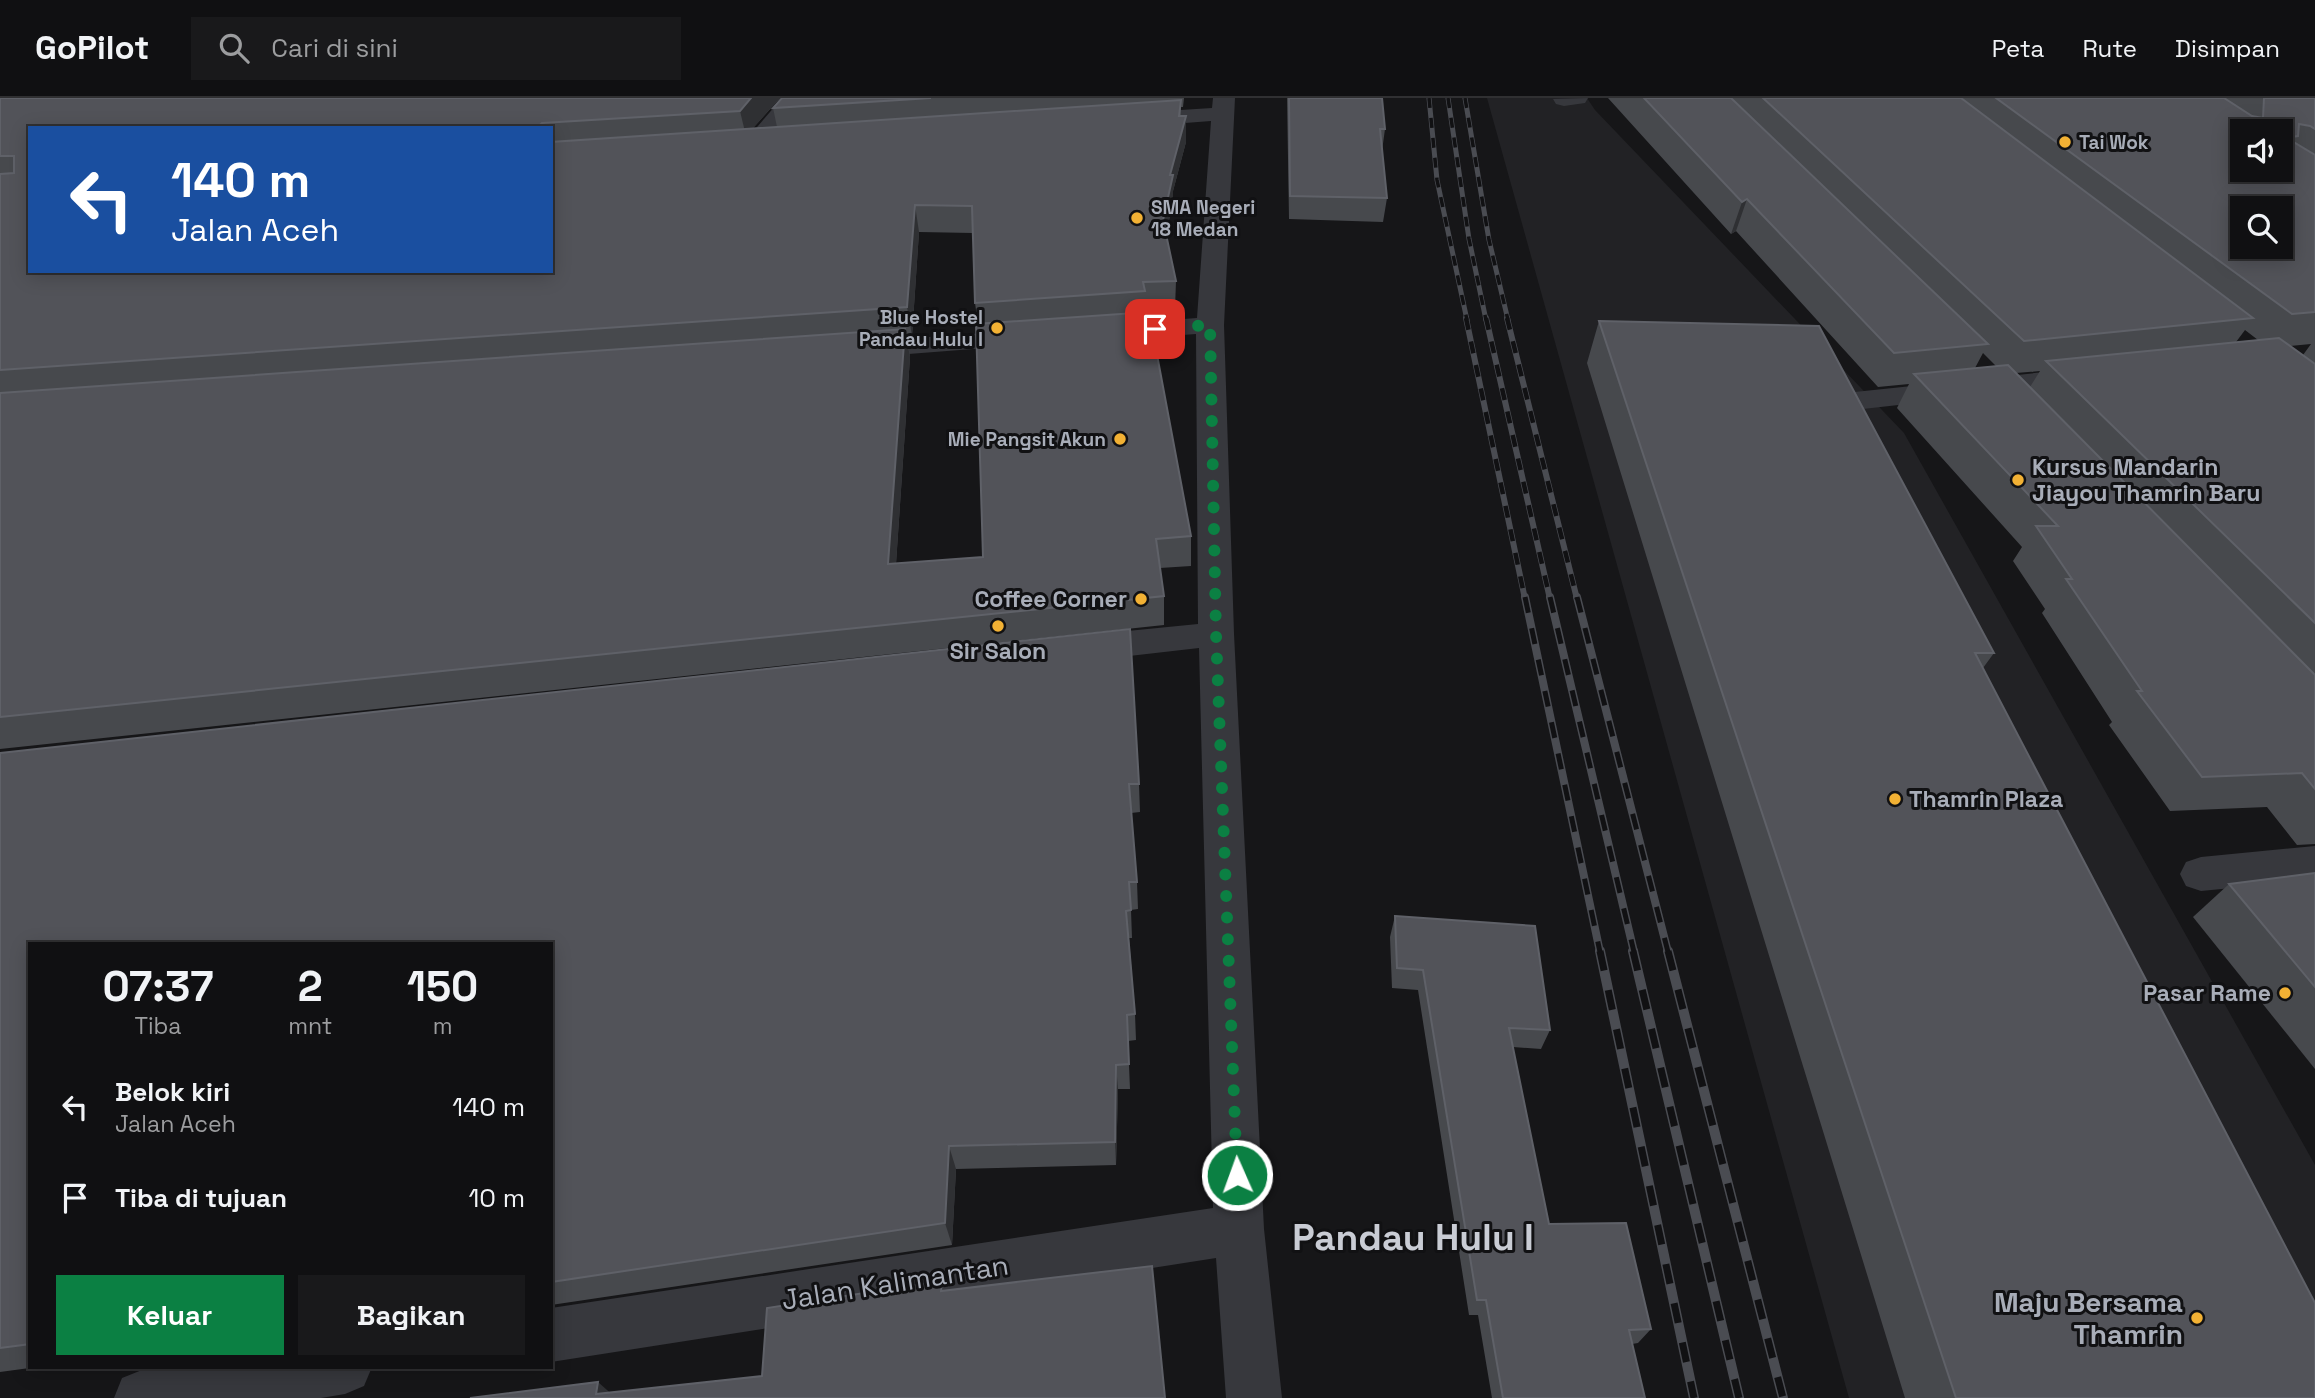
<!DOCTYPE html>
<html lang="id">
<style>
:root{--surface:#101012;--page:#19191b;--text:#f1f3f6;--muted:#9c9d9f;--line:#303032;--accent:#0b8043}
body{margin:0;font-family:"Space Grotesk",sans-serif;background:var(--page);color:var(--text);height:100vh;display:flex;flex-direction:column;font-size:26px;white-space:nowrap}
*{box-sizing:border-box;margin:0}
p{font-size:23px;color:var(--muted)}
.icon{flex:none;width:38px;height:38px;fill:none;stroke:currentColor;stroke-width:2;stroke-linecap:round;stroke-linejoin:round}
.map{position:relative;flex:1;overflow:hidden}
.drawer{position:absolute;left:28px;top:844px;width:525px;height:427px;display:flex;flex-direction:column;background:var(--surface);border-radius:0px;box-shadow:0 4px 18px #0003,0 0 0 2px var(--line)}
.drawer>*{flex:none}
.hud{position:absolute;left:28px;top:28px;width:525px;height:147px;border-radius:0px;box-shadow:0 4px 18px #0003,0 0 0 2px var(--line);background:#1a4fa0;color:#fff;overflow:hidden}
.buttons{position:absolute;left:2230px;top:21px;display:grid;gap:14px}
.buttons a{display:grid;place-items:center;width:63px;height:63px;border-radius:0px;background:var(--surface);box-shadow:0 4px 18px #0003,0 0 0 2px var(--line);font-size:35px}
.pin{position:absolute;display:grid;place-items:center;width:60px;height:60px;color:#fff;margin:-30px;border-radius:14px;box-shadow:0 4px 10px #0006}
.me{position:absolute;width:77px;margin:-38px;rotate:358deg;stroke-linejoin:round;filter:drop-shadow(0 0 5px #0008)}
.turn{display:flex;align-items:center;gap:24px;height:147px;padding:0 28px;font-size:32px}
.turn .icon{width:91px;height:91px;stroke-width:2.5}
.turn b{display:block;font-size:49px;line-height:60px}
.eta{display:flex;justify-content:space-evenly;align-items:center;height:119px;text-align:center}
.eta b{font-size:42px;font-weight:700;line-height:49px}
.button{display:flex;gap:14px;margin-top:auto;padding:14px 28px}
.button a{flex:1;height:80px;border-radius:0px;background:var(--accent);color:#fff;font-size:28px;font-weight:700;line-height:80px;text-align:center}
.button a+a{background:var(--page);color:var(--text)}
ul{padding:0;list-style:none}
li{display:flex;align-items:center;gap:21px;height:91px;padding:0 28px}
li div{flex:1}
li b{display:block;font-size:26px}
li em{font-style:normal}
header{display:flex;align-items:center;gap:42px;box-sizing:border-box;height:98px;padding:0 35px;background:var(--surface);border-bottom:2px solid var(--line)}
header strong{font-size:33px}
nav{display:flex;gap:38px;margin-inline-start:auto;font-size:24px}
.search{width:490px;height:63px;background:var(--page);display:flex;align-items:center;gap:18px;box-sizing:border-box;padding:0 24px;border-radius:0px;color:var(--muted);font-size:26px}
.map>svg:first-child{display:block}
.built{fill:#222225}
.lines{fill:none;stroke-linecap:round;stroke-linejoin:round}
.minor{fill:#37383d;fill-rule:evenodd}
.rail-far3-casing{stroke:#4a4c52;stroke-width:5}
.rail-far2-casing{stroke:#4a4c52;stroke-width:6}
.rail-far1-casing{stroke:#4a4c52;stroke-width:8}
.rail-casing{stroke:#4a4c52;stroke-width:10}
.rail-far3{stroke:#111113;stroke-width:3.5;stroke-dasharray:10;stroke-linecap:butt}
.rail-far2{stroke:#111113;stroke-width:4.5;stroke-dasharray:12;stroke-linecap:butt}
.rail-far1{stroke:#111113;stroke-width:5;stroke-dasharray:16;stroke-linecap:butt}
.rail{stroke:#111113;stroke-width:7;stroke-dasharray:20;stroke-linecap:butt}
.wall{fill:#47494d;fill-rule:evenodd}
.shaded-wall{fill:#2f3033}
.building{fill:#525359;stroke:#5f6168;stroke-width:2;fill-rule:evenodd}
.route{stroke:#0b8043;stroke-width:12;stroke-dasharray:0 21.6}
.poi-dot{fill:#f2b134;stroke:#111113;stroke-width:2.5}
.labels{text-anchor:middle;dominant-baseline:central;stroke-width:6;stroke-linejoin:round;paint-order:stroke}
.far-poi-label{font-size:19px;font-weight:bold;fill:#a8adb8;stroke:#111113;text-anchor:start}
.poi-label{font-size:23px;font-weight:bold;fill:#a8adb8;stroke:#111113;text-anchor:start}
.near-street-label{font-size:28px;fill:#a8adb8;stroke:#111113}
.near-poi-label{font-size:28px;font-weight:bold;fill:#a8adb8;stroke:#111113;text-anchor:end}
.near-district-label{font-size:37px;font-weight:bold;fill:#c9ccd4;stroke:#111113}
</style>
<header>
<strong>GoPilot</strong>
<div class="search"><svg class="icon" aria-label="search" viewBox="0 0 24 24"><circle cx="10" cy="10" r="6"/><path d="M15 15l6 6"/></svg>Cari di sini</div>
<nav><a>Peta</a><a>Rute</a><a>Disimpan</a></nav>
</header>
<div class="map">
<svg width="2315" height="1300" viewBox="0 0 2315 1300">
<rect width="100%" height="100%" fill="#161618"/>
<polygon class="built" points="1487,0 1587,0 1595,12 1904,335 2315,1067 2315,1300 1849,1300"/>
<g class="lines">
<g class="minor">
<polygon points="782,0 805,0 761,53 745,53 742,48 745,43"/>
<polygon points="1213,0 1235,0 1224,227 1234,536 1264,1131 1282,1300 1226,1300 1216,1160 551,1264 551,1210 1213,1110 1199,550 1077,564 1064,560 1059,551 1064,542 1077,538 1198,526 1196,236 1102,243 1092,241 1088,235 1092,229 1102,227 1197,220 1211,23 1133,29 1125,27 1122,22 1125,17 1133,15 1212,10"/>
<polygon points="1588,0 1585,5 1564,8 1556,6 1553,1"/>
<polygon points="1028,232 1038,234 1042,240 1038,246 857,260 847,258 843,252 847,246 857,244"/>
<polygon points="2083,270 2093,273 2097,279 2093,285 1845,313 1835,310 1830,304 1835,298 1845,295"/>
<polygon points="2315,748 2315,782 2201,793 2186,788 2180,776 2186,764 2201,759"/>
<polygon points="166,1269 372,1269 364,1288 345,1296 321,1300 114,1300 122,1280 142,1272"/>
</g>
<g class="rail-far3-casing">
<g id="rail-far3">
<polyline points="1429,0 1437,82 1467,222"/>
<polyline points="1448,0 1469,141 1486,222"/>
<polyline points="1465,0 1489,142 1508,222"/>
</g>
</g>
<g class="rail-far2-casing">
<g id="rail-far2">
<polyline points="1466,220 1525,501"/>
<polyline points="1486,220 1550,501"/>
<polyline points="1507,220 1577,501"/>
</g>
</g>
<g class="rail-far1-casing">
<g id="rail-far1">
<polyline points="1525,499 1600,854"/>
<polyline points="1550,499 1634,854"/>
<polyline points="1577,499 1668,854"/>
</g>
</g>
<g class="rail-casing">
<g id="rail">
<polyline points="1600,853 1694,1300"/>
<polyline points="1633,853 1739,1300"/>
<polyline points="1668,853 1783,1300"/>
</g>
</g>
<use href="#rail-far3" class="rail-far3"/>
<use href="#rail-far2" class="rail-far2"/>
<use href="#rail-far1" class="rail-far1"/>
<use href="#rail" class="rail"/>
</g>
<g class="wall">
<path d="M0,0H780L753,30L777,29L773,10L782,0H1184L1183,9H1181V18L1186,44L1173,93V104L1166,136L1176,183L1175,211L1145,212V214L1191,438V468L1160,470L1164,498V527L0,651ZM30,30H551V173ZM919,134L973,135L975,205L978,226L983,459L896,466L910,259L907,238H912Z"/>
<polygon points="1287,0 1382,0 1385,31 1382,53 1387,100 1383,124 1289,121"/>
<path d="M1608,0H2315V746L2297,747L2267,709L2170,713L2109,627L2112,624L2042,515L2045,511L2013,463L2022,449L1897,310L1909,286L1878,289L1736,133L1731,136ZM2245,232L2258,242L2236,244ZM2311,246L2303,257L2290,248ZM1983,255L1996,268L1975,270ZM2040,273L2030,289L2016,275Z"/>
<polygon points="1599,223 1994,555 1983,570 2315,1300 1905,1300 1587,265"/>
<polygon points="0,655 1139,686 1140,714 1131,715 1137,784 1138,811 1131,812 1132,840 1129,840 1135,916 1136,942 1128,943 1130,991 1118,991 1116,1067 956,1071 952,1147 551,1207 551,845 30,845 30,1269 37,1269 0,1274"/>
<polygon points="2315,775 2315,971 2193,819 2229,786"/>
<polygon points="1395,818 1550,932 1541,951 1513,949 1549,1126 1651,1231 1638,1245 1632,1246 1645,1300 1492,1300 1478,1217 1469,1217 1418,892 1392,890 1390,839"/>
</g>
<g class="shaded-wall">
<polygon points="751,0 780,0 746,38 740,13"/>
<polygon points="1186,18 1186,44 1173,93 1173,104 1163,149 1163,122 1170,77"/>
<polygon points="1747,101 1736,133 1731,136 1742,104"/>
<polygon points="915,107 919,134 912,238 907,209"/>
<polygon points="905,231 910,259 894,495 888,466"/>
<polygon points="1116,967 1118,991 1116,1067 1115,1044"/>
<polygon points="949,1048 956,1071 952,1147 945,1125"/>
<polygon points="598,1284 616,1300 596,1296"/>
</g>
<g class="building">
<polygon points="0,0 751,0 740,13 542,25 539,28 539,30 30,30 30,173 551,173 551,44 1181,2 1179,18 1186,18 1170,77 1173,77 1163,122 1176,183 1143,184 1145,193 975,205 972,108 915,107 907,209 0,272 0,76 14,75 14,58 0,58"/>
<polygon points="782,0 931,0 773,10"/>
<polygon points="1289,0 1382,0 1385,31 1380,31 1387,100 1290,98"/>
<polygon points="1644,0 1731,0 1988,246 1894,255 1747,101 1742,104"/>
<polygon points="1763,0 1961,0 2253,220 2024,243"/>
<path d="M1996,0H2224L2252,18L2263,20L2264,0H2315V31L2310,28L2299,26L2298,38L2291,39L2292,43L2315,57V214L2292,216ZM2242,33H2280V72H2242ZM2242,110H2280V149H2242Z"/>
<polygon points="1149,214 1191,438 1156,441 1164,498 0,619 0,295 905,231 888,466 983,459 976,226"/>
<polygon points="1599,223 1819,228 1994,555 1975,555 2315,1205 2315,1300 1956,1300"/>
<polygon points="2279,240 2315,266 2315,525 2046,263"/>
<polygon points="2008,267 2315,577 2315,691 2302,675 2202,679 2137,593 2142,593 2066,481 2072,481 2036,428 2058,428 1914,276"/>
<polygon points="1130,531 1139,686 1129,686 1137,784 1129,784 1131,812 1126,813 1135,916 1127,917 1129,966 1116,967 1115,1044 949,1048 945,1125 551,1184 551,845 30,845 30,1246 0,1250 0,655"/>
<polygon points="2315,775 2315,889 2229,786"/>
<polygon points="1395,818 1535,828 1550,932 1509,930 1549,1126 1626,1125 1651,1231 1629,1232 1645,1300 1503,1300 1486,1202 1477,1202 1423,872 1397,870"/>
<polygon points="1152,1168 1165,1300 470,1300 598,1284 596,1296 762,1278 767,1210 942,1183 941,1193"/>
</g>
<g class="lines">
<polyline class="route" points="1155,231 1210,227 1216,536 1237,1077"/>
</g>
<g class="poi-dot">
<circle cx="2065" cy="44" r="7"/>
<circle cx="1137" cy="120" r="7"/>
<circle cx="997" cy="230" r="7"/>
<circle cx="1120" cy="341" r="7"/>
<circle cx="2018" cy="382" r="7"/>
<circle cx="1141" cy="501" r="7"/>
<circle cx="998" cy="528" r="7"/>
<circle cx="1895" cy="701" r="7"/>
<circle cx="2285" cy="895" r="7"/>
<circle cx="2197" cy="1220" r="7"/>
</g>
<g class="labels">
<g class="far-poi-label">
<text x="2079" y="44">Tai Wok</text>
<text x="1151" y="109">SMA Negeri<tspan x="1151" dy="22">18 Medan</tspan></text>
<text x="983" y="219" text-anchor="end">Blue Hostel<tspan x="983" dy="22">Pandau Hulu I</tspan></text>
<text x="1106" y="341" text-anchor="end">Mie Pangsit Akun</text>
</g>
<g class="poi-label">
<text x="2032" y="369">Kursus Mandarin<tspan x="2032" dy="26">Jiayou Thamrin Baru</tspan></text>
<text x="1127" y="501" text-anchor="end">Coffee Corner</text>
<text x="998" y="553" text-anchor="middle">Sir Salon</text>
<text x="1909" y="701">Thamrin Plaza</text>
<text x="2271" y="895" text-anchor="end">Pasar Rame</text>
</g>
<g class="near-street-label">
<text transform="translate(895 1184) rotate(-9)">Jalan Kalimantan</text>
</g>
<g class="near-poi-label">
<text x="2183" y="1204">Maju Bersama<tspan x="2183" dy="32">Thamrin</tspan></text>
</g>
<g class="near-district-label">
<text x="1413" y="1139">Pandau Hulu I</text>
</g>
</g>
</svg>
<div class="buttons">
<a><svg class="icon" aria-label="sound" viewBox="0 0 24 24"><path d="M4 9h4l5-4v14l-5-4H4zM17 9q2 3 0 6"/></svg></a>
<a><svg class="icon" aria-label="search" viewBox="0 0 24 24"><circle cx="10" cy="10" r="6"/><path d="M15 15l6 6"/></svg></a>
</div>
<div class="pin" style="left:1155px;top:231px;background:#d93025"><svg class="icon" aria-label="arrive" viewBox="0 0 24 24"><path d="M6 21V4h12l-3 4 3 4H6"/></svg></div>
<svg class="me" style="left:1237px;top:1077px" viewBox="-20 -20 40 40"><circle r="17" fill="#0b8043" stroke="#fff" stroke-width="3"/><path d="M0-11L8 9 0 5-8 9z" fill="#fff"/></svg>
<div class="hud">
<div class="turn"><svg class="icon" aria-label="left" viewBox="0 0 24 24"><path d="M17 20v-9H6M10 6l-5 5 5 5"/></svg><div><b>140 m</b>Jalan Aceh</div></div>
</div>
<section class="drawer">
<div class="eta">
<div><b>07:37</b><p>Tiba</p></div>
<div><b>2</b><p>mnt</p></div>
<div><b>150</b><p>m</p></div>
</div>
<ul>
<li><svg class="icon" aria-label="left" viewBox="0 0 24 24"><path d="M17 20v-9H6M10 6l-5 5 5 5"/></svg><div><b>Belok kiri</b><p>Jalan Aceh</p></div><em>140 m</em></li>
<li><svg class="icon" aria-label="arrive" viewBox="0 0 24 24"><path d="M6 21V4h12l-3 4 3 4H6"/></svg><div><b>Tiba di tujuan</b></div><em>10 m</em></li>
</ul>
<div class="button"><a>Keluar</a><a>Bagikan</a></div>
</section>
</div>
